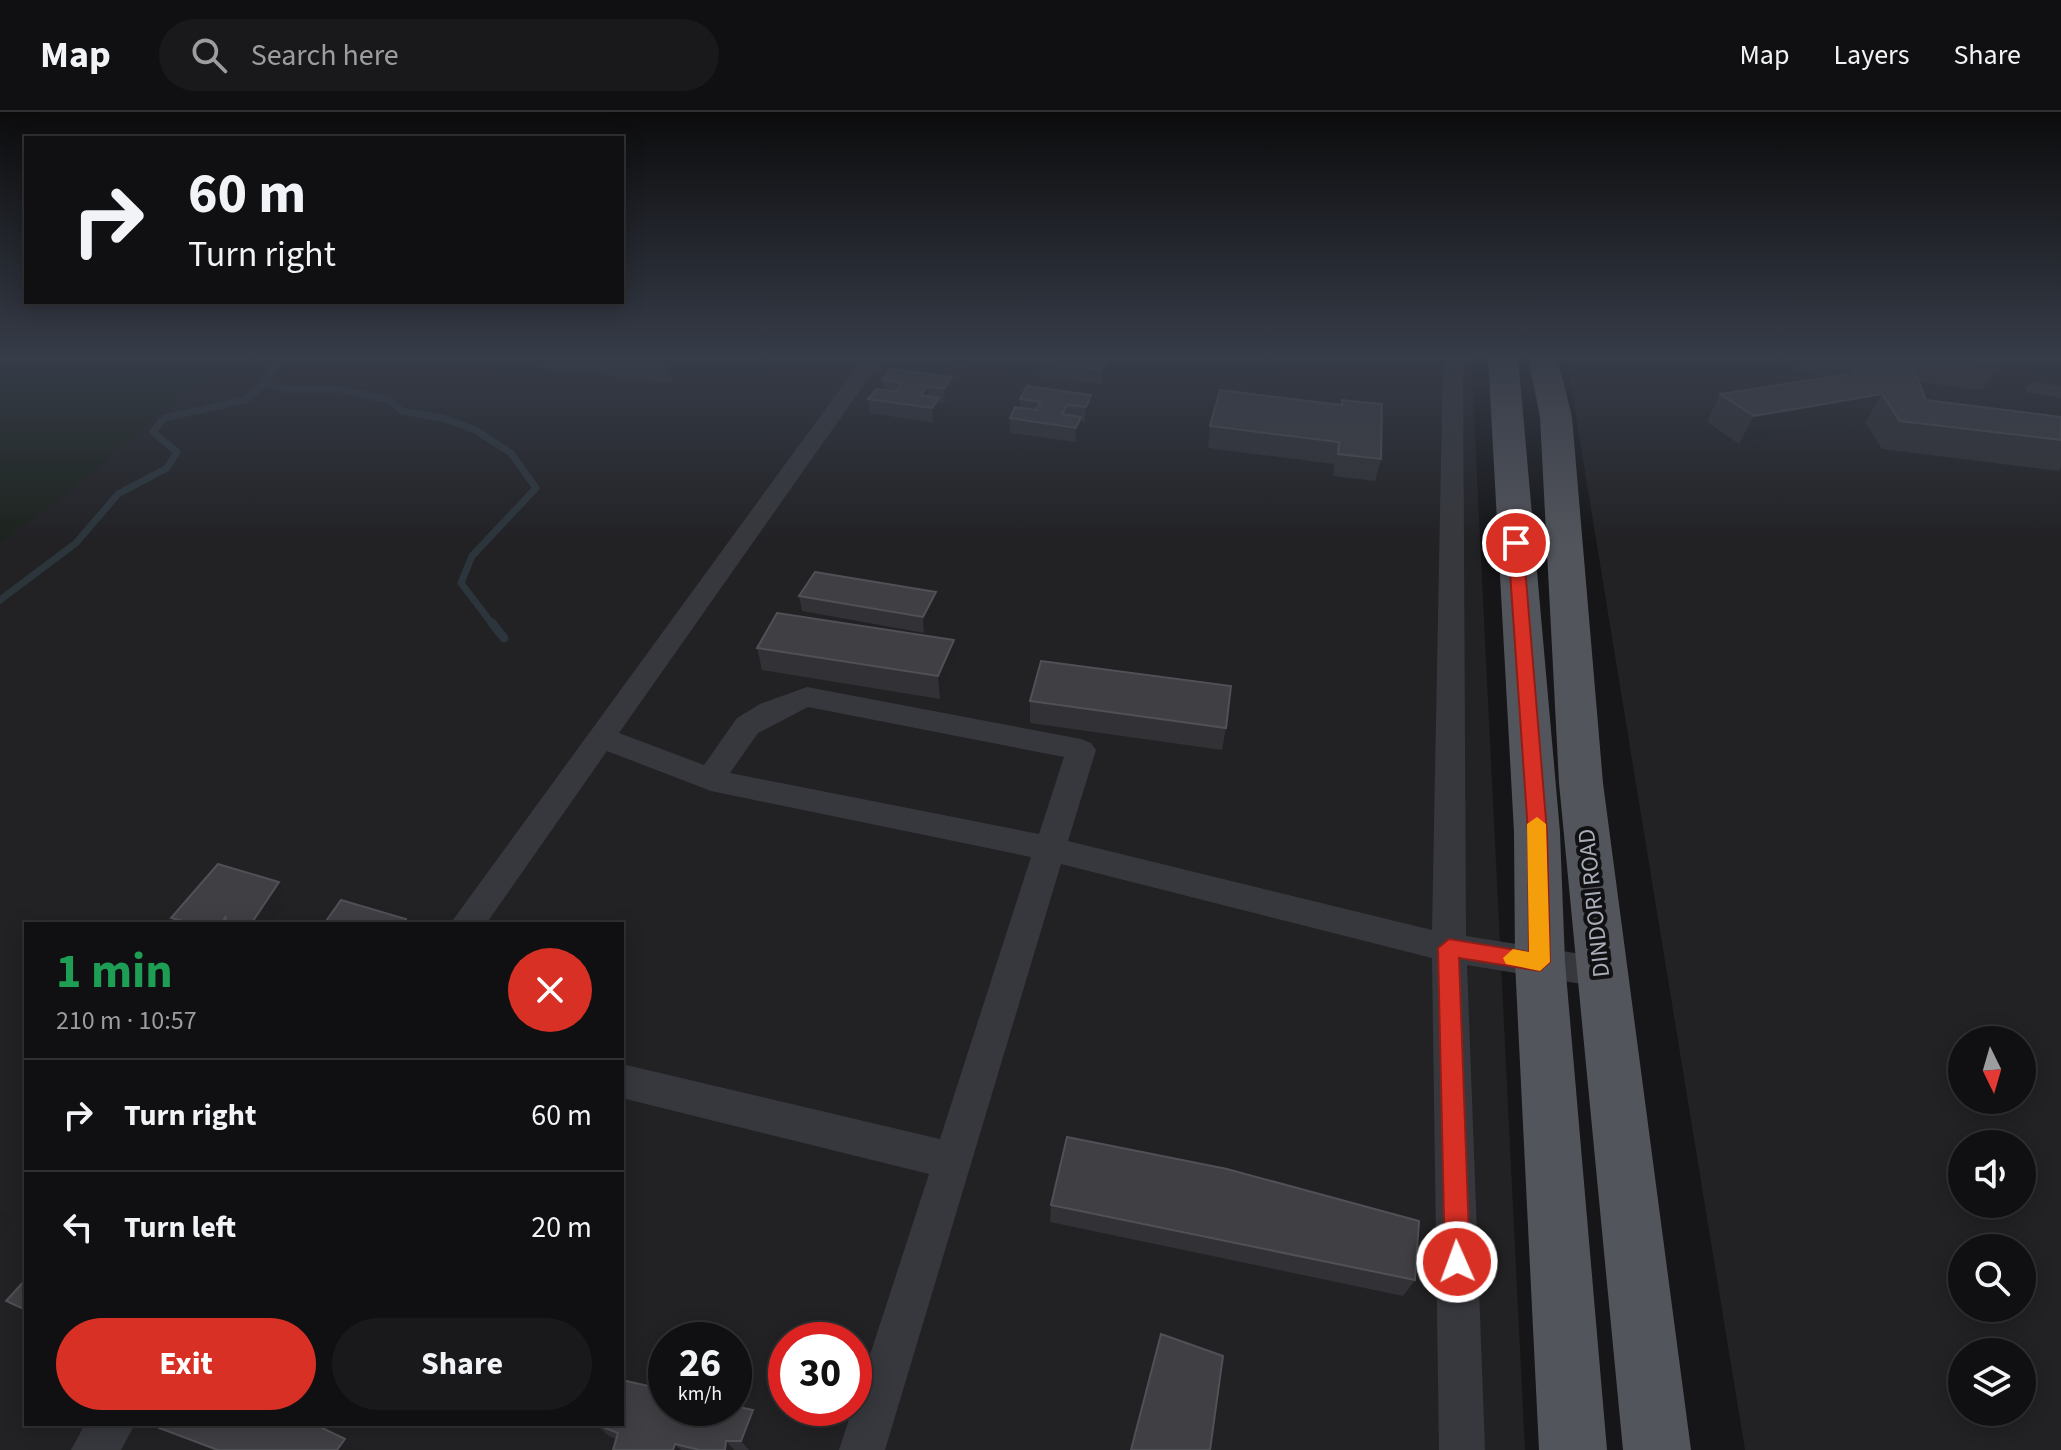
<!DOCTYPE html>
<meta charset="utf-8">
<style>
:root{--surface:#101012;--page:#19191b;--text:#f1f3f6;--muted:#9c9d9f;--line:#303032;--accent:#d93025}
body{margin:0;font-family:"Source Sans 3",sans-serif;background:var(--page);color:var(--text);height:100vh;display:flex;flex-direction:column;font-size:30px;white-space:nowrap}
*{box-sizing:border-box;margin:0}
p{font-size:26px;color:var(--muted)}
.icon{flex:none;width:44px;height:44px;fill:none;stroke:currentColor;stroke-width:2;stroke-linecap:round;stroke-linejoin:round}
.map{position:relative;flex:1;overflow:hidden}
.drawer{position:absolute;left:24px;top:810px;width:600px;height:504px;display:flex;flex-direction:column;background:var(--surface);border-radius:0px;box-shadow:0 4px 20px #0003,0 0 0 2px var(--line)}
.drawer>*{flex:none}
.hud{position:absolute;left:24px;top:24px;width:600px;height:168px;border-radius:0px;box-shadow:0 4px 20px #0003,0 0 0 2px var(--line);background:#101012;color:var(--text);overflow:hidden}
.needle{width:52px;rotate:175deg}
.controls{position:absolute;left:1948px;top:914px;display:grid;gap:16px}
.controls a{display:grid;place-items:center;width:88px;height:88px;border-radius:50%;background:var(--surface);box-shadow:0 4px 20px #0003,0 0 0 2px var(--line);font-size:40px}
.speed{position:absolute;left:648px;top:1210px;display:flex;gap:16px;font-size:40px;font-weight:700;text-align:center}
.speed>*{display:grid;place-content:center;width:104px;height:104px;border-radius:50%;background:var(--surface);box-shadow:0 4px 20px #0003,0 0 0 2px var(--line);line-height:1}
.speed small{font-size:20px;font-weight:400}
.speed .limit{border:12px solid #d22;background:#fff;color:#111}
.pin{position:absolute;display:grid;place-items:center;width:68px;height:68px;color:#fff;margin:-34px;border:4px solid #fff;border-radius:50%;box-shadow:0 2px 8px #0007}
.me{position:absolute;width:88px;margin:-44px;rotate:358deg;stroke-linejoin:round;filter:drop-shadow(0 0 6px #0008)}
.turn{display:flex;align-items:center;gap:28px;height:168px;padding:0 32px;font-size:36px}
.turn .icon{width:104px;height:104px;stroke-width:2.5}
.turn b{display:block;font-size:56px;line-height:68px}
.round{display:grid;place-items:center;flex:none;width:84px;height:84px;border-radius:42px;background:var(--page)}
.headline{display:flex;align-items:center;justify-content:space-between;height:136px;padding:0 32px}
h1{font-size:48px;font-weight:700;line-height:60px;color:#1e9e55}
.button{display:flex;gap:16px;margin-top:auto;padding:16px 32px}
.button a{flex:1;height:92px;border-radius:48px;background:var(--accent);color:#fff;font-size:32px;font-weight:700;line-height:92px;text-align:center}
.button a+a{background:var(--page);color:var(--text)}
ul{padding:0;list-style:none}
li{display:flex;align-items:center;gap:24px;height:112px;padding:0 32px;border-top:2px solid var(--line)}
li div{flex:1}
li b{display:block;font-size:30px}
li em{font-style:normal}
header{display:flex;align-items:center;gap:48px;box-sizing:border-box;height:112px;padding:0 40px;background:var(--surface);border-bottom:2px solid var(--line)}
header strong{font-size:38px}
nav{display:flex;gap:44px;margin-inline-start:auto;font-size:28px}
.search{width:560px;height:72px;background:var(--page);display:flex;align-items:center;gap:20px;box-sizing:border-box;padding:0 28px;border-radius:44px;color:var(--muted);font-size:30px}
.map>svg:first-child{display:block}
.built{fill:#222225;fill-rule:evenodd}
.green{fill:#1c231d}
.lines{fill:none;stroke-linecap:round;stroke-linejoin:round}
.stream-far1{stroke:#2c353c;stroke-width:7}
.stream{stroke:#2c353c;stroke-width:9}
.minor{fill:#37383d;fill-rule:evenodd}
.primary{fill:#53555c;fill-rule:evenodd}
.wall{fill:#323236}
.shaded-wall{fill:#212124}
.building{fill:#3f3f44;stroke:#4f5156;stroke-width:2}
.route{fill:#d93025;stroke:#8d1f18;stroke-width:2}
.slow{fill:#f59e0b}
.labels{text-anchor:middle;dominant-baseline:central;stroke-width:8;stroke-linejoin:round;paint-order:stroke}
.street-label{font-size:24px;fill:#a8adb8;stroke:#111113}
</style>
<header>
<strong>Map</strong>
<div class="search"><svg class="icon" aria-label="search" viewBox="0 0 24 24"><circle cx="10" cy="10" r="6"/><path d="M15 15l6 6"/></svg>Search here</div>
<nav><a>Map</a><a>Layers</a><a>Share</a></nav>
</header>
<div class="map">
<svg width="2061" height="1338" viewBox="0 0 2061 1338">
<rect width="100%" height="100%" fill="#161618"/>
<g class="built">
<path d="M0,244H1471L1525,1338H0ZM26,812H622V1312H26ZM666,1228H734V1296H666ZM786,1228H854V1296H786Z"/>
<path d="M1566,244H2061V1338H1745ZM1962,928H2022V988H1962ZM1962,1032H2022V1092H1962ZM1962,1136H2022V1196H1962ZM1962,1240H2022V1300H1962Z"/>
</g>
<polygon class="green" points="0,244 228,244 77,373 0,431"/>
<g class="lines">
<g class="stream-far1">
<polyline points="278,244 265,271 285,277 338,277 389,288 402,299 446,307 475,318 511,341 536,376 472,444 461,471 493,513"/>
<polyline points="0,488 76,431 118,382 167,356 177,340 153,320 164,306 245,288 265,271"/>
</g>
<polyline class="stream" points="492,511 504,526"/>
<g class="minor">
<path d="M864,244H884L619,621L704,653L737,606L760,592L807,575L1081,627L1091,631L1096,638L1068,729L1432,818L1443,244H1463L1466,824L1600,845L1612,850L1617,860L1612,870L1600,875L1467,853L1485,1338H1439L1432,846L1061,752L885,1338H839L929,1062L622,986V952L940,1027L1031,745L711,679L607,639L486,812H450ZM808,595L1064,645L1039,722L730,661L758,621Z"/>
<polygon points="2034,270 2061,274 2061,286 2027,280 2024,276"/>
<polygon points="85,1312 135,1312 121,1338 71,1338"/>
</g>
<g class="primary">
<polygon points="1488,244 1518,244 1560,720 1565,850 1607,1338 1539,1338 1515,850 1514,720"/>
<polygon points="1528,244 1557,244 1572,305 1603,671 1691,1338 1623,1338 1559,671 1540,305"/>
</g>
</g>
<g class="wall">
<polygon points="447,244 686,244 684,245 687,255 672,271"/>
<polygon points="902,244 967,244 968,247 962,256 902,248"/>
<polygon points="1043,244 1114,244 1109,254 1106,254 1106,262 1101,272 1039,264 1039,250"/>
<polygon points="1793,244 1995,244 2000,251 1982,278 1919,270 1926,288 2061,305 2061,355 2059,359 1882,337 1865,310 1739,332 1707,310 1720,282 1828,265 1798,261"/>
<polygon points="890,257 953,280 945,291 939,290 940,300 933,311 870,301 868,287 883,278 882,268"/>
<polygon points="1027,274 1091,298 1085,310 1081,309 1081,319 1075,330 1010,321 1010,306 1020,296 1020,287"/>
<polygon points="1220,278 1381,347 1375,369 1333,364 1334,352 1208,336 1210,314"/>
<polygon points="799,484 937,495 924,521 802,499"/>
<polygon points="757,536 955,550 940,587 762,558"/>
<polygon points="1030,589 1226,616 1222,638 1030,611"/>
<polygon points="279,770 291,785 273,812 177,812 171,806"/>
<polygon points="1051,1093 1415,1168 1403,1184 1050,1110"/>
<polygon points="753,1298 762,1310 752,1338 613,1338 616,1327 609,1324 595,1312"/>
<polygon points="161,1312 323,1312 321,1315 366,1338 214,1338 159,1316"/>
</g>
<g class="shaded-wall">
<polygon points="665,244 686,244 684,245 687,255 672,271"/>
<polygon points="961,244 967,244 968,247 962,256"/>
<polygon points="1110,244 1114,244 1109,254"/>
<polygon points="1106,248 1106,262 1101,272 1102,258"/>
<polygon points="952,265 953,280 945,291 944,277"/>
<polygon points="927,274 928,289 921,283"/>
<polygon points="1882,282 1865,310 1739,332 1754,304"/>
<polygon points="1091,283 1091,298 1085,310 1086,295"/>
<polygon points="939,286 940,300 933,311 932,296"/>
<polygon points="1081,305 1081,319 1075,330 1076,316"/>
<polygon points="936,480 937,495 924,521 923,505"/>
<polygon points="954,528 955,550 940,587 938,564"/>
<polygon points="279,770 291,785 273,812 251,812"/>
<polygon points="0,1100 16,1109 0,1128"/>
<polygon points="753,1298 762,1310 752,1338 749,1338 741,1329"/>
<polygon points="345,1327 366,1338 337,1338"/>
<polygon points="726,1329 734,1338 725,1338"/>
<polygon points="675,1332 681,1338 673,1338"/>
</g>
<g class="building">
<polygon points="1043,244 1090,244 1089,246 1106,248 1102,258 1039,250"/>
<polygon points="1846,244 1909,244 1926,288 2061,305 2061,328 1900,309 1882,282 1754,304 1720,282 1855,261"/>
<polygon points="1943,244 1995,244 2000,251"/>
<polygon points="890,257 952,265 944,277 927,274 921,283 939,286 932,296 868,287 876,277 896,280 902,271 882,268"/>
<polygon points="1027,274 1091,283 1086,295 1067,293 1062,302 1081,305 1076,316 1010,306 1015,295 1036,298 1041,290 1020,287"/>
<polygon points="1220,278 1342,293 1342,288 1382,292 1381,347 1338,342 1339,330 1210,314"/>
<polygon points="815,460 936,480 923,505 799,484"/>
<polygon points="777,501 954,528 938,564 757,536"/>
<polygon points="1041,549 1231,574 1226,616 1030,589"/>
<polygon points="218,752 279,770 251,812 225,812 226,804 221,812 195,812 171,806"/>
<polygon points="341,788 406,807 403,812 324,812"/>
<polygon points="1067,1025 1227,1057 1419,1109 1415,1168 1051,1093"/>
<polygon points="26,1167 26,1198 6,1189"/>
<polygon points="1161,1222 1223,1244 1210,1338 1131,1338"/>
<polygon points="622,1268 666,1278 666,1296 734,1296 734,1294 753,1298 741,1329 726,1329 725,1338 700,1338 675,1332 673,1338 613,1338 618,1321 595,1312 622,1312"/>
<polygon points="161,1312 314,1312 345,1327 337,1338 218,1338 159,1316"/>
</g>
<linearGradient id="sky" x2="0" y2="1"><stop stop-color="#0c0c0d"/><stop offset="0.57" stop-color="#363c48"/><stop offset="1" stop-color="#363c48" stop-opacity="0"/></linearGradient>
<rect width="2061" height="431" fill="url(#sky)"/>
<polygon class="route" points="1516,427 1523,431 1547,720 1550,850 1540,859 1459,846 1470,1150 1466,1159 1457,1162 1448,1159 1445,1150 1438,836 1449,827 1529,840 1528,720 1508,431"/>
<polygon class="slow" points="1537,705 1546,712 1550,850 1540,859 1506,852 1503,846 1513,837 1529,840 1527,712"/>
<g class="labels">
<g class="street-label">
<text transform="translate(1594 791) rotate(-96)">DINDORI ROAD</text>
</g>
</g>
</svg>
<div class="controls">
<a><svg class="needle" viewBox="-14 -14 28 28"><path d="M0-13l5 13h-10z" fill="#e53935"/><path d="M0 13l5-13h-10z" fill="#9c9d9f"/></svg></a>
<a><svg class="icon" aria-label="sound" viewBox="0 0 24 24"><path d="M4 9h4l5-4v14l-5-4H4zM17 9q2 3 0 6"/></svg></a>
<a><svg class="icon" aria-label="search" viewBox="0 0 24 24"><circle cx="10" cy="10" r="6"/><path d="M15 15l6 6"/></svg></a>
<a><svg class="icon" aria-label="layers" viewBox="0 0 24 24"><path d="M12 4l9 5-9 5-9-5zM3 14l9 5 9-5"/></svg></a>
</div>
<div class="speed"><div>26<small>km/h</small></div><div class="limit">30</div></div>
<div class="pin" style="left:1516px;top:431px;background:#d93025"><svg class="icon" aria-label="arrive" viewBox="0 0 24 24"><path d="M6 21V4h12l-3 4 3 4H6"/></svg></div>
<svg class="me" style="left:1457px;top:1150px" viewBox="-20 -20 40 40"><circle r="17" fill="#d93025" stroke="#fff" stroke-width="3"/><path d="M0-11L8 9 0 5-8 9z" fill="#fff"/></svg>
<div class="hud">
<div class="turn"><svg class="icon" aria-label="right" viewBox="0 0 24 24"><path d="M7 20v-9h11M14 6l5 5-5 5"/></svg><div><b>60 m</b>Turn right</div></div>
</div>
<section class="drawer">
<div class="headline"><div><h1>1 min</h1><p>210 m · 10:57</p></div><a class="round" style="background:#d93025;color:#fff"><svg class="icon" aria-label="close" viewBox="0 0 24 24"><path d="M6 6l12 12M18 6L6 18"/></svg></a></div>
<ul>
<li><svg class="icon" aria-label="right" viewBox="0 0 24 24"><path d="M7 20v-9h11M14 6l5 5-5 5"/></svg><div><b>Turn right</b></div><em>60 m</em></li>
<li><svg class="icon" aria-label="left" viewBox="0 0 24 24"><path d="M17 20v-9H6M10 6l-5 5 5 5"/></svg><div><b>Turn left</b></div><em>20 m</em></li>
</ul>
<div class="button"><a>Exit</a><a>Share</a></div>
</section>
</div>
